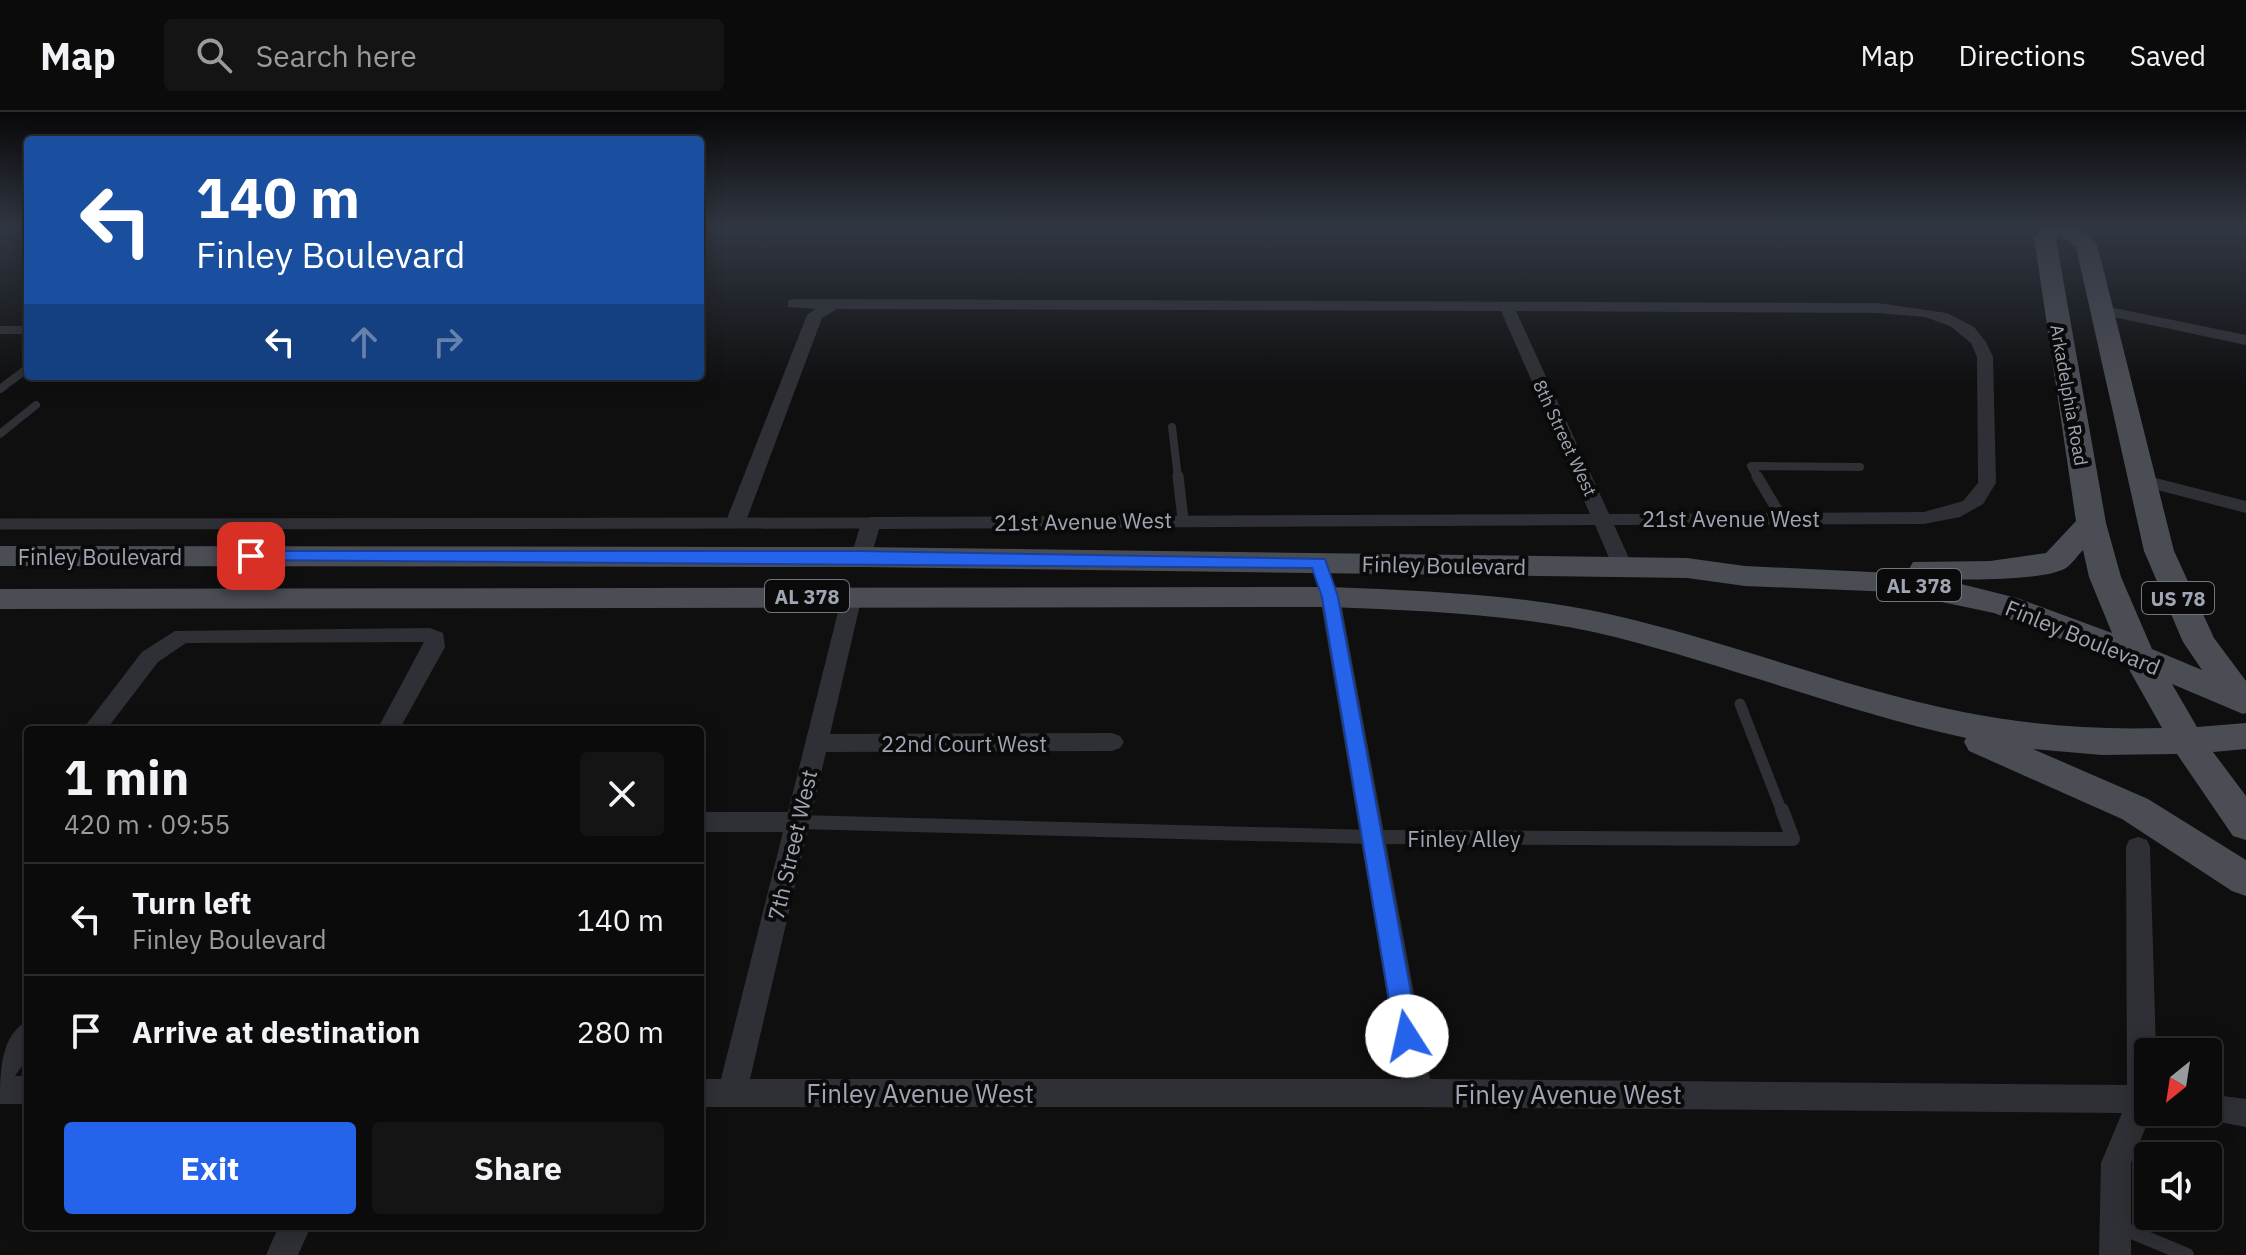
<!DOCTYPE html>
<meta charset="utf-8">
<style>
:root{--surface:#0b0b0c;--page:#141415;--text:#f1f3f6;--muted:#9a9b9d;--line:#2b2b2d;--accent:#2563eb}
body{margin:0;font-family:"IBM Plex Sans",sans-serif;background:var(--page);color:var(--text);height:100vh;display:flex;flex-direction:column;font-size:30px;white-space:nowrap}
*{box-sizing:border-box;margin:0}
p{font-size:26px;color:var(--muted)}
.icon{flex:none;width:44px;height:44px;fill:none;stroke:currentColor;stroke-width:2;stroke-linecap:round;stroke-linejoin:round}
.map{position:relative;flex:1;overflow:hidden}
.sheet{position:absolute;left:24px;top:614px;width:680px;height:504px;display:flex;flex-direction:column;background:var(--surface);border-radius:8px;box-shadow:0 4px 20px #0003,0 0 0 2px var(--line)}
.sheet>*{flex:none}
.hud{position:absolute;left:24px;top:24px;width:680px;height:244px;border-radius:8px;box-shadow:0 4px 20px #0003,0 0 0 2px var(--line);background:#1a4fa0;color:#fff;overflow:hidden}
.needle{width:52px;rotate:210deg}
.buttons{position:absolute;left:2134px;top:926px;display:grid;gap:16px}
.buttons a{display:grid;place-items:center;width:88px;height:88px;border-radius:8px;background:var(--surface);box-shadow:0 4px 20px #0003,0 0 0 2px var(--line);font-size:40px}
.pin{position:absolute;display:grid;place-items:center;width:68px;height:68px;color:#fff;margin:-34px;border-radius:16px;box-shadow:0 4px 12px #0006}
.me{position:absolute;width:88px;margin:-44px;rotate:350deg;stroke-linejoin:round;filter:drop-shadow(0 0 6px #0008)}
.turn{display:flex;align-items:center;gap:28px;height:168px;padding:0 40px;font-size:36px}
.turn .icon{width:104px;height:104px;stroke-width:2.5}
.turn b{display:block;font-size:56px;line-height:68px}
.lanes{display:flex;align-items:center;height:76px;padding:0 40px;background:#0003;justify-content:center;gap:40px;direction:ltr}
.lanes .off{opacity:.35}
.round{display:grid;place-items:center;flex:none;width:84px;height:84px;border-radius:8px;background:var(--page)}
.overview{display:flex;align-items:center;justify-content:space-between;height:136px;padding:0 40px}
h1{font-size:48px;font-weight:700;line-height:60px}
.button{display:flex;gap:16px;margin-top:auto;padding:16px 40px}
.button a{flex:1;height:92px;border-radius:8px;background:var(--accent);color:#fff;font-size:32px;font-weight:700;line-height:92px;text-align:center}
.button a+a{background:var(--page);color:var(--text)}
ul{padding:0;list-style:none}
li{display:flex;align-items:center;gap:24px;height:112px;padding:0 40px;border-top:2px solid var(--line)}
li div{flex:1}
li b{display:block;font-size:30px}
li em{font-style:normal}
header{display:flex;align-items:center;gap:48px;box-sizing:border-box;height:112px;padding:0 40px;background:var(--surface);border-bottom:2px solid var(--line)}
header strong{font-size:38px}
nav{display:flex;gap:44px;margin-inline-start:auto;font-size:28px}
.search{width:560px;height:72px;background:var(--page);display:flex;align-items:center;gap:20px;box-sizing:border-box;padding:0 28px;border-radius:8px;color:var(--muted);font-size:30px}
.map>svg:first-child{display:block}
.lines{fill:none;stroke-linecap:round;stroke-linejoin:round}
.river{fill:#252d34;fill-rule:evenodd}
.service-far2{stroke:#2f3035;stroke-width:8}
.service-far1{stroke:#2f3035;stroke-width:11}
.service{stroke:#2f3035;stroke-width:14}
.minor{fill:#2f3035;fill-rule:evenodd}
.primary{fill:#4b4d55;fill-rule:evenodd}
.route{fill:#2563eb;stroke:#184099;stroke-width:2}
.labels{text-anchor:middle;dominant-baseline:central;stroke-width:8;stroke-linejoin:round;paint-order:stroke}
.far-street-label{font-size:18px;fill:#9fa5b2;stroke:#0a0a0b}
.shield{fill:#0a0a0b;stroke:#727680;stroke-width:2}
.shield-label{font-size:20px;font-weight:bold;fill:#9fa5b2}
.street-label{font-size:22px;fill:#9fa5b2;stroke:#0a0a0b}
.near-street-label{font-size:26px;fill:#9fa5b2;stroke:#0a0a0b}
</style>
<header>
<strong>Map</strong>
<div class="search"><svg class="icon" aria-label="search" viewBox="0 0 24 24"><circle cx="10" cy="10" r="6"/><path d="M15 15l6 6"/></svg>Search here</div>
<nav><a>Map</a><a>Directions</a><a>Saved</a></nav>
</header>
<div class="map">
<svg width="2246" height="1143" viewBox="0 0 2246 1143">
<rect width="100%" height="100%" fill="#0f0f10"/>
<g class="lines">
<polygon class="river" points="2227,114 2246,114 2246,124 2231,121"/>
<g class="service-far2">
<polyline points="0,218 28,218"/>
<polyline points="0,277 28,256"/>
<polyline points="1172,315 1178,366"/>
<polyline points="0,322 36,293"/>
<polyline points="1758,366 1751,354 1860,355"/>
</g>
<g class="service-far1">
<polyline points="1178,364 1183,407"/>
<polyline points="1757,364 1782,406"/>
<polyline points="0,412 871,411"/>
<polyline points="1740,592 1782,700"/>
</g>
<g class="service">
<polyline points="798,710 1371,725 1793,727 1782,698"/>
<polyline points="2120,1115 2187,1143"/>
</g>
<g class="minor">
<path d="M793,187L1877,191L1947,201L1974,215L1986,230L1993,245L1996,371L1983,392L1960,405L1924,412L1614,413L1633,455L1623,461L1613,455L1595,413L879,417L871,445L861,451L851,445L861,411L871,405L1590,402L1501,199L837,197L822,206L746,409L736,415L729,413L726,409L807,203L815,197L788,195V189ZM1516,199L1877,201L1925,205L1950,214L1971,231L1977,245L1978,371L1963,389L1924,400L1609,402Z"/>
<polygon points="2104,194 2246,223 2246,233 2099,202 2099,196"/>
<polygon points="2144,363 2246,389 2246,401 2138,373 2135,369"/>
<polygon points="852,477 862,484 830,622 1112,621 1120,624 1124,630 1120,636 1112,639 826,640 750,967 1401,967 1320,485 1330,478 1340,485 1430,967 2127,973 2126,735 2129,728 2138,725 2147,728 2150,735 2156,940 2148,940 2148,1000 2152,1000 2131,1051 2131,1143 2099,1143 2101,1051 2122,1001 1418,995 700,995 700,967 721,967 783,720 700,720 700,700 788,700 842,484"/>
<polygon points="430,516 443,521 445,535 399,618 377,618 424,530 186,531 158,550 106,618 82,618 142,540 175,519"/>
<path d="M28,909V945L15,964H28V992H0C0,962 0,922 28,909Z"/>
<polygon points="2208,982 2246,987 2246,1015 2198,1006 2195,1000 2208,1000"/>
<polygon points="279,1114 311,1114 298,1143 266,1143"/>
</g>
<path class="primary" d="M2045,114H2076L2097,132L2174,439L2214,526L2246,569V601L2243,602L2172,572L2197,615L2246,611V637L2213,640L2246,684V728L2233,724L2177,642L2102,643L2033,637L2148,687L2246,748V784L2232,779L2122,707L1969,639L1964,630L1966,626C1847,600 1733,555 1615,525C1522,502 1425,499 1330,495L0,497V477L1330,475C1425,479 1520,482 1613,503C1731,530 1844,576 1963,600C2029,613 2095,618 2162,616L2126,552L1994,501L1894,480L1745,474L1687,466L861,455L0,454V434L861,435L1687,446L1745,454L1912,462L1909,457L1913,450L1990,449L2046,441L2076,409L2034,125ZM2061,123L2076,135L2144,439L2183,530L2202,558L2152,537L2121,465L2106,411L2056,127ZM2083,438L2089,465L2112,521L2017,486L1941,467C1967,468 2044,469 2066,456C2072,452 2078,443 2083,438Z"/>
</g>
<linearGradient id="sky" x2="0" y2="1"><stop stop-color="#080809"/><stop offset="0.42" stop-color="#313742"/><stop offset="1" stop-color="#313742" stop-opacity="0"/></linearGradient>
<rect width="2246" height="274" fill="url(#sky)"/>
<polygon class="route" points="251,439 861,439 1325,447 1338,485 1419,924 1415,932 1407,935 1399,932 1395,924 1322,485 1312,456 245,448 245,441"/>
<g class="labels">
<g class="far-street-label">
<text transform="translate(2069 283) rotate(80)">Arkadelphia Road</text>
<text transform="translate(1565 326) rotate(65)">8th Street West</text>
</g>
<g class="shield">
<rect x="1877" y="457" width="84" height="32" rx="6"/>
<rect x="765" y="468" width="84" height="32" rx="6"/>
<rect x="2142" y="470" width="72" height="32" rx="6"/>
</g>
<g class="shield-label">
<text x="1919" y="473">AL 378</text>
<text x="807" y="484">AL 378</text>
<text x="2178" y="486">US 78</text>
</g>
<g class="street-label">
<text x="1731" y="406">21st Avenue West</text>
<text transform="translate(1083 409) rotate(-1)">21st Avenue West</text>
<text x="100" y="444">Finley Boulevard</text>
<text transform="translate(1444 453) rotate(1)">Finley Boulevard</text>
<text transform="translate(2083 525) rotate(22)">Finley Boulevard</text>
<text x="964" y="631">22nd Court West</text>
<text x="1464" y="726">Finley Alley</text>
<text transform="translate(792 733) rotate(-77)">7th Street West</text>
</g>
<g class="near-street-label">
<text x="920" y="981">Finley Avenue West</text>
<text x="1568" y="982">Finley Avenue West</text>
</g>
</g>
</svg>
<div class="buttons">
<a><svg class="needle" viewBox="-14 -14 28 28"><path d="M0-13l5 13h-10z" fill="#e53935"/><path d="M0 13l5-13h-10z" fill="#9a9b9d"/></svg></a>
<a><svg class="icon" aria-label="sound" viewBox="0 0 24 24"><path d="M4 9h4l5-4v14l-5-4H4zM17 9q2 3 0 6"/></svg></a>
</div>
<div class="pin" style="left:251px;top:444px;background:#d93025"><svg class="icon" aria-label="arrive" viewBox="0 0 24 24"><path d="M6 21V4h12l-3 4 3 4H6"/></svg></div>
<svg class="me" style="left:1407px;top:924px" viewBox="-20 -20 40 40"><circle r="19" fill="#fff"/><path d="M0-13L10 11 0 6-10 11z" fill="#2563eb"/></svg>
<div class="hud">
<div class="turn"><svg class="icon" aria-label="left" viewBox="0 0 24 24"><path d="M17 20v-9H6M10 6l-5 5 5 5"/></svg><div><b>140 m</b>Finley Boulevard</div></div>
<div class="lanes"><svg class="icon" aria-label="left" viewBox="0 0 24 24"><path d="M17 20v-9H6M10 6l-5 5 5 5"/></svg><svg class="icon off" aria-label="ahead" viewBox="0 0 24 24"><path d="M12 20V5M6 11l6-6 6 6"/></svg><svg class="icon off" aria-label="right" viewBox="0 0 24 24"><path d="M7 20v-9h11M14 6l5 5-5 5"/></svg></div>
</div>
<section class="sheet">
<div class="overview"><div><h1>1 min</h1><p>420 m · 09:55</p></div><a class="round"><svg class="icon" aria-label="close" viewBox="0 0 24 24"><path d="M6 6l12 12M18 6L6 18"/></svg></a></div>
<ul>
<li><svg class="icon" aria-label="left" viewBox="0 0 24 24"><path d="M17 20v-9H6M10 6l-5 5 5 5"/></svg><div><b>Turn left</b><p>Finley Boulevard</p></div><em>140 m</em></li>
<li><svg class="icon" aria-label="arrive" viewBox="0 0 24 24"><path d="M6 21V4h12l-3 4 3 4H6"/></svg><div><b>Arrive at destination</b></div><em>280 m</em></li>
</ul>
<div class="button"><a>Exit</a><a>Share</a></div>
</section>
</div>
